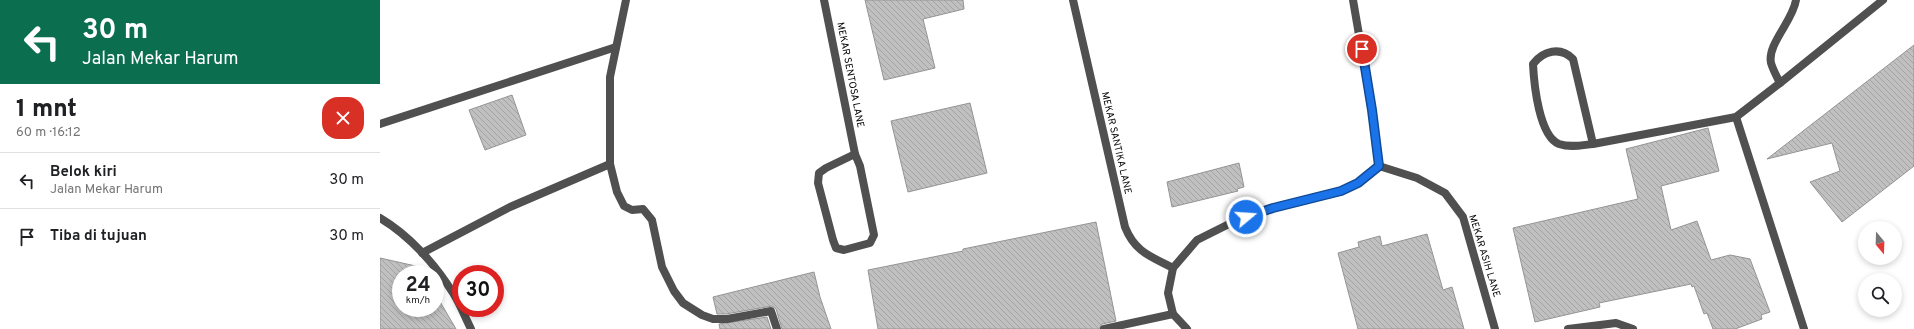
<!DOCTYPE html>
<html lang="id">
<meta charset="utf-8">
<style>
:root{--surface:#fff;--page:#f6f6f6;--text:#202124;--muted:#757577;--line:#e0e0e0}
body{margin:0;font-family:Overpass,sans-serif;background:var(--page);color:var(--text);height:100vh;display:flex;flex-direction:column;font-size:15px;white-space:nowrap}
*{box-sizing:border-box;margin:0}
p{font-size:13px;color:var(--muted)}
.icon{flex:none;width:22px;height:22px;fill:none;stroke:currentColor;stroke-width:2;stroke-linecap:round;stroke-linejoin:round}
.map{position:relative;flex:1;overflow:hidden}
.panel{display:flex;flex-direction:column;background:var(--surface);width:380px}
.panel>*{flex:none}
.hud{background:#0b6e4f;color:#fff;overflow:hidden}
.needle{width:26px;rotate:161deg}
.fabs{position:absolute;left:1478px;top:221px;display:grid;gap:8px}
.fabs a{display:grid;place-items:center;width:44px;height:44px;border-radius:50%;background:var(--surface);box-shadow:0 2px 6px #0003;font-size:20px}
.speed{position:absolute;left:12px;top:265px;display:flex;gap:8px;font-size:20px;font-weight:700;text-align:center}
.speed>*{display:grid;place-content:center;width:52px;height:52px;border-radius:50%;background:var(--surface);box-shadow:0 2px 6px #0003;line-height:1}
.speed small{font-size:10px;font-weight:400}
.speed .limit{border:6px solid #d22;background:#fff;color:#111}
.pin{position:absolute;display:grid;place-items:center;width:34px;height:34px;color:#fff;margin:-17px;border:2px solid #fff;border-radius:50%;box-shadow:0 1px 4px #0007}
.me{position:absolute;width:44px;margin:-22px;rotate:72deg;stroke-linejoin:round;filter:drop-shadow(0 0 3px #0008)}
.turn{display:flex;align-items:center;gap:14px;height:84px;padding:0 16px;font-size:18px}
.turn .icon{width:52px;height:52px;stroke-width:2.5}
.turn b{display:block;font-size:28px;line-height:34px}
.round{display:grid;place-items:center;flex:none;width:42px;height:42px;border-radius:16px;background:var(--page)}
.overview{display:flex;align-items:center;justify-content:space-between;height:68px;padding:0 16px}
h1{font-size:24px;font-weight:800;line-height:30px}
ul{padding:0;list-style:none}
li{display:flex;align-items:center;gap:12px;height:56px;padding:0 16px;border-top:1px solid var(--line)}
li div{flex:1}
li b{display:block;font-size:15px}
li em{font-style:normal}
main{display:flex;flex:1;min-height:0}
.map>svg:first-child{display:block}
.building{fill:url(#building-back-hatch);stroke:#949494}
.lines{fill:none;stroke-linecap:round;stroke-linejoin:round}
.service{stroke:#505050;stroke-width:8}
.minor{stroke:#505050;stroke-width:8}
.route-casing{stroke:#114b97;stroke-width:10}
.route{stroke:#1a73e8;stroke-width:7}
.labels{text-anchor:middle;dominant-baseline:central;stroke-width:3.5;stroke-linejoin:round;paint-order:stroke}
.street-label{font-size:10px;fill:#000;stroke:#fff}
</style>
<main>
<section class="panel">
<div class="hud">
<div class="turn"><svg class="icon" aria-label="left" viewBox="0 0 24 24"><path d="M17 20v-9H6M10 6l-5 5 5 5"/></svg><div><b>30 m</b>Jalan Mekar Harum</div></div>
</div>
<div class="overview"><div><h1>1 mnt</h1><p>60 m · 16:12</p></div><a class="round" style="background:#d93025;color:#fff"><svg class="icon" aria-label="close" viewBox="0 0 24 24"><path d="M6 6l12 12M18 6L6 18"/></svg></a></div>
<ul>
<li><svg class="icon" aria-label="left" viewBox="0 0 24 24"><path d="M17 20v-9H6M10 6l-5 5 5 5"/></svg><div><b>Belok kiri</b><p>Jalan Mekar Harum</p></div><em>30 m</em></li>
<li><svg class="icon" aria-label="arrive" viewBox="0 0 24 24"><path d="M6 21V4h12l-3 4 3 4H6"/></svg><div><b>Tiba di tujuan</b></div><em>30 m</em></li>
</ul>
</section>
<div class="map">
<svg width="1534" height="329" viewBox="0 0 1534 329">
<defs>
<pattern id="building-back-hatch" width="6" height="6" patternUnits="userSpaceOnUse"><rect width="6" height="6" fill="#c0c0c0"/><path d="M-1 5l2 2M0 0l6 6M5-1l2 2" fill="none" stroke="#a3a3a3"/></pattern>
</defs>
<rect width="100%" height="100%" fill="#fff"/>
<g class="building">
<polygon points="485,0 583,0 584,9 543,19 555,68 504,80"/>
<polygon points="1534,45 1534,166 1462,222 1430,182 1460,171 1452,143 1387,159"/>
<polygon points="132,95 146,135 105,150 89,110"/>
<polygon points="590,103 607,173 528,192 511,121"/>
<polygon points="1328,128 1339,171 1281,186 1291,230 1317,221 1331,260 1350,255 1370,259 1390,312 1381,315 1382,319 1355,329 1333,329 1327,313 1324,314 1314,286 1312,287 1311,284 1219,303 1220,307 1155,322 1133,228 1258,199 1246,149"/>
<polygon points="859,163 864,187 857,189 858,191 792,207 787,182"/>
<polygon points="716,222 736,321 722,324 719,329 498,329 488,270 583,251 583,249"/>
<polygon points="1047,234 1063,290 1072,287 1084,329 978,329 958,253 979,247 978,242 1000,236 1002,246"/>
<polygon points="0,258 40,267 44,274 21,274 21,308 55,308 55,293 76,329 0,329"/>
<polygon points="434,272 440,297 451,329 402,329 396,309 392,306 346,314 337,314 333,297"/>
<polygon points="387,317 391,329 340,329 339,324"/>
</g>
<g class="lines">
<path class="service" d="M1400,83C1397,77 1393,70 1391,63C1387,44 1413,21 1416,0"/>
<g class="minor">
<polyline points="246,0 230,77 230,164 237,192 244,206 252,210 263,209 272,220 282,267 294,291 303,303 322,315 333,319 347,319 391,311 397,329"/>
<polyline points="444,0 475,154"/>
<path d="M693,0L745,227C755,252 770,256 793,268"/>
<polyline points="973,0 992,110 999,166"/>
<polyline points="1356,117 1424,329"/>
<polyline points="0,124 236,47"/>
<path d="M1213,144L1193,59C1180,46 1163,51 1153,64C1154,84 1159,136 1179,144C1191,148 1202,145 1213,144L1356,117L1400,83L1503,0"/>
<polygon points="475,154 480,166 494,235 490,243 464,250 456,248 453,240 438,183 439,173 446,168"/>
<polyline points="999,166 1037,178 1065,193 1083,217 1115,329"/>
<path d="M0,218C29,235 55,264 73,293C80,304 85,317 91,329"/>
<polyline points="42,253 130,207 230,164"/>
<polyline points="724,329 793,314"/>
<polyline points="807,329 793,314 788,293 793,268 817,240 853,222 893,208 961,191 978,183 999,166"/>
<polyline points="1188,329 1236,323 1253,329"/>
</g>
</g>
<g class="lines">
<g class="route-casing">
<polyline id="route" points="866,217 893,208 961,191 978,183 999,166 992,110 982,49"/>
</g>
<use href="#route" class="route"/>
</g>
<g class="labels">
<g class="street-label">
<text transform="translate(470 75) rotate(79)">MEKAR SENTOSA LANE</text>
<text transform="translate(736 143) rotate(77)">MEKAR SANTIKA LANE</text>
<text transform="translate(1104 256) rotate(73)">MEKAR ASIH LANE</text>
</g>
</g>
</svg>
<div class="fabs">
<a><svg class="needle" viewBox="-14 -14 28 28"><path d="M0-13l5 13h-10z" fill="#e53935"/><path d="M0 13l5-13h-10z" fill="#757577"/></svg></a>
<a><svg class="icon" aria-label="search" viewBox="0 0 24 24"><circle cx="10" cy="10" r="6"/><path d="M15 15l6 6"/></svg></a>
</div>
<div class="speed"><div>24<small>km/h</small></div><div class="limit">30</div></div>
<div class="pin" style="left:982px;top:49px;background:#d93025"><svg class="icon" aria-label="arrive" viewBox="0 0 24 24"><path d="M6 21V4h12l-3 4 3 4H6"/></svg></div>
<svg class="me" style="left:866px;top:217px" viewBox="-20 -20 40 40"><circle r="17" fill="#1a73e8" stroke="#fff" stroke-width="3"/><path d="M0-11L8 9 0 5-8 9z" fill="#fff"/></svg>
</div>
</main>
